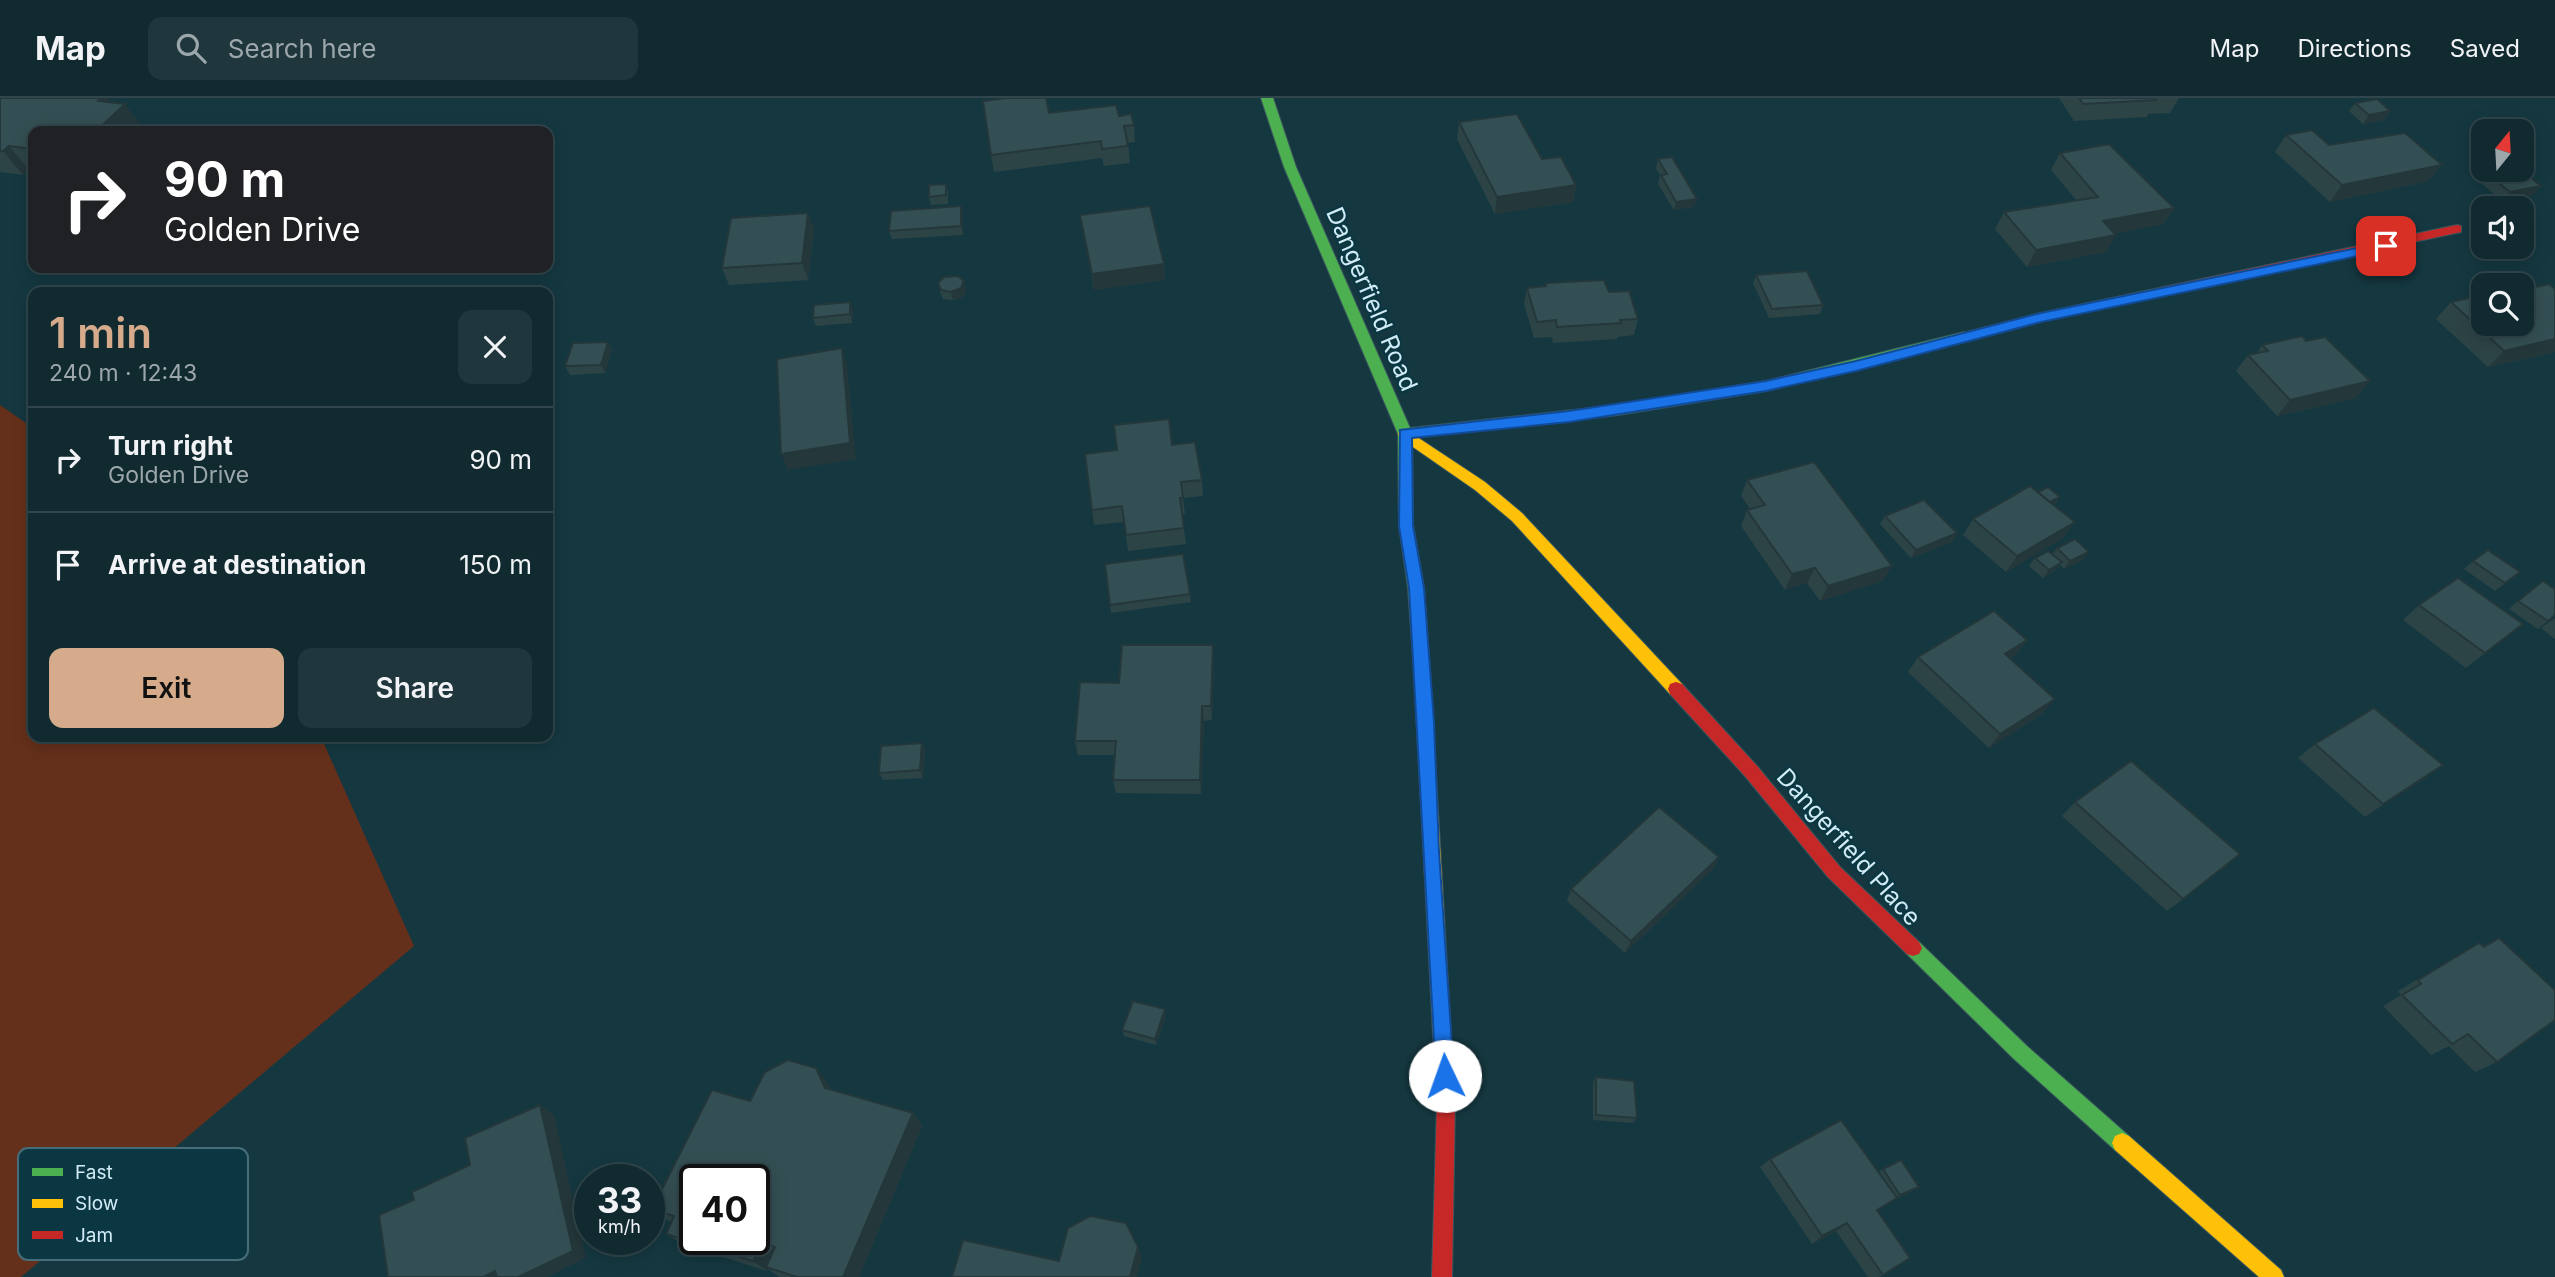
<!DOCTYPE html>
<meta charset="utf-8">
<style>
:root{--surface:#102a30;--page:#1e363c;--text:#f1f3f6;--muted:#9ca7ab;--line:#30464c;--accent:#d6ab8b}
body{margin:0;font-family:Inter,sans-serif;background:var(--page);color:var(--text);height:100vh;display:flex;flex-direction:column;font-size:26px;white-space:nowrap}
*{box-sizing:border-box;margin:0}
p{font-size:23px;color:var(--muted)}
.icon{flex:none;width:38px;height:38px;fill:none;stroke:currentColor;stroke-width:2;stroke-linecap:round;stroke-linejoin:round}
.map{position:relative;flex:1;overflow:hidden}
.panel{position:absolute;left:28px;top:189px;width:525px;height:455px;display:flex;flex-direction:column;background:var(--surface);border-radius:14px;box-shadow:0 4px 18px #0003,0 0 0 2px var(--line)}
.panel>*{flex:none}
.hud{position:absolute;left:28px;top:28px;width:525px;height:147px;border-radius:14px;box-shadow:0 4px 18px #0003,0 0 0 2px var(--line);background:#202124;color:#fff;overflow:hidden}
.needle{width:46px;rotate:18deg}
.buttons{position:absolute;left:2471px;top:21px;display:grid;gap:14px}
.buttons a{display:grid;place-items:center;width:63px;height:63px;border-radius:14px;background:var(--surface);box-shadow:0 4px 18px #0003,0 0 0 2px var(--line);font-size:35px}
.speed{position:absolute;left:574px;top:1066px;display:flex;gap:14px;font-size:35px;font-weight:700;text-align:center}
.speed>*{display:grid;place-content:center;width:91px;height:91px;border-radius:50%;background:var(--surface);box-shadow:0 4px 18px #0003,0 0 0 2px var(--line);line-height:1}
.speed small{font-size:18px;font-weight:400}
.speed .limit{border:4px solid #111;border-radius:10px;background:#fff;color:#111}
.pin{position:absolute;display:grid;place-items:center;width:60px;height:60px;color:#fff;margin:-30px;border-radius:14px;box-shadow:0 4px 10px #0006}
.me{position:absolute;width:77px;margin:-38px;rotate:357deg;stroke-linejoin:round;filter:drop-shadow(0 0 5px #0008)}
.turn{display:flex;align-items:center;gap:24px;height:147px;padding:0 21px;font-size:32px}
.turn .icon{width:91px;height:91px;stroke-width:2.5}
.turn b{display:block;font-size:49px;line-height:60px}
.round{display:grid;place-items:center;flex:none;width:74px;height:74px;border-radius:14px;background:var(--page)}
.summary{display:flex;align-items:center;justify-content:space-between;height:119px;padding:0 21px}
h1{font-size:42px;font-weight:600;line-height:52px;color:var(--accent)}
.primary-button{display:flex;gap:14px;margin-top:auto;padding:14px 21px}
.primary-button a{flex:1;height:80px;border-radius:14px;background:var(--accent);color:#111;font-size:28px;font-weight:600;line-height:80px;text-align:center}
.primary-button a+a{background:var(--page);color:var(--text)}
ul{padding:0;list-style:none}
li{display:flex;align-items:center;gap:21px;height:105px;padding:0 21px;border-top:2px solid var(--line)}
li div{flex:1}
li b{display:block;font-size:26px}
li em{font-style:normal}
header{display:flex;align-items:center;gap:42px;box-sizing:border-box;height:98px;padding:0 35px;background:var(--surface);border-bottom:2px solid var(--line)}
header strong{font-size:33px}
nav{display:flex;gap:38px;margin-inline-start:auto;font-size:24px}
.search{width:490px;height:63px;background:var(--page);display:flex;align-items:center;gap:18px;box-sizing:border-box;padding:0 24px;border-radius:14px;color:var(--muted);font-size:26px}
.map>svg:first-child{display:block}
.green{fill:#65301b}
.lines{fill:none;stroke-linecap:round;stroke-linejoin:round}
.fast-casing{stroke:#3a565d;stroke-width:2}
.slow-casing{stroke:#3a565d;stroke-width:2}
.jam-casing{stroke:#3a565d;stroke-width:2}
.fast{fill:#4caf50;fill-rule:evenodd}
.slow{fill:#ffc107;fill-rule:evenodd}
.jam{fill:#c62828;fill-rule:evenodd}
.wall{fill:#2d4447}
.shaded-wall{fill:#24373a}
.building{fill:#344f53;stroke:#24373a;stroke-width:2;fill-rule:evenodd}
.route{fill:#1a73e8;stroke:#114b97;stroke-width:2}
.labels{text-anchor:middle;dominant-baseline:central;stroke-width:5;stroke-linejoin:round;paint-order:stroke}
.street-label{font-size:24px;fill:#d1ecf6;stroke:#0b3743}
.key{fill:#0b3743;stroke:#466d79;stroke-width:2}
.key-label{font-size:19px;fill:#d1ecf6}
</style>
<header>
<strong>Map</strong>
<div class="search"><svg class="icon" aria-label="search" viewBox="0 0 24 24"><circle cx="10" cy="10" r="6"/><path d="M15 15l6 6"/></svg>Search here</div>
<nav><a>Map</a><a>Directions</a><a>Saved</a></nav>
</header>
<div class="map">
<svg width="2555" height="1179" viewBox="0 0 2555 1179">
<rect width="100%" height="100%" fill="#153840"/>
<polygon class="green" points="0,307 33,330 33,639 321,639 414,848 21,1179 0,1179"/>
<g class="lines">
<g class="fast-casing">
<g id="fast">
<polygon points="1261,0 1273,0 1296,69 1410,330 1618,307 1766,283 1964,234 1971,239 1964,244 1766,293 1618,317 1412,340 1413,427 1424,490 1430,573 1428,578 1416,578 1414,573 1408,490 1399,427 1398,336 1284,69"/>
<polygon points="1913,842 1919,844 2028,949 2129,1038 2132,1045 2129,1052 2122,1055 2115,1052 2014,961 1907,856 1904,850 1907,844"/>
</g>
</g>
<g class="slow-casing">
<g id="slow">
<polygon points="1405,331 1485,384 1522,415 1682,586 1684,591 1682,596 1670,596 1512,423 1475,392 1400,340 1398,336 1400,332"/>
<polygon points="1422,567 1428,568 1430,573 1453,974 1451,980 1444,983 1437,980 1435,974 1414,573 1416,568"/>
<polygon points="2122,1035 2129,1038 2281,1172 2284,1179 2259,1179 2115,1052 2112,1045 2115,1038"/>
</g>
</g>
<g class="jam-casing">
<g id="jam">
<polygon points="2457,127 2461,128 2461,134 2041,223 1964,244 1957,239 1959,236 2041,215"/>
<polygon points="1676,584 1682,586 1757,668 1840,769 1919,844 1922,850 1919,856 1913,858 1907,856 1828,779 1745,678 1670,596 1668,591 1670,586"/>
<polygon points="1444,965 1451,968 1455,1004 1452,1179 1432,1179 1437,1004 1435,974 1437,968"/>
</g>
</g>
<use href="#fast" class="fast"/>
<use href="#slow" class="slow"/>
<use href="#jam" class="jam"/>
</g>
<g class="wall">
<polygon points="0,0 108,0 112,5 143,30 33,33 33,72 29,72 23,77 0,74"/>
<polygon points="2059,0 2179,0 2170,15 2148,16 2147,19 2074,23"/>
<polygon points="2355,5 2390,13 2384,22 2363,26 2349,13"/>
<polygon points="1049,15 1119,18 1134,27 1135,44 1128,45 1130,65 1104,68 1102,60 994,74 991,57"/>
<polygon points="1459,24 1542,61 1576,87 1573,104 1495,116 1457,41"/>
<polygon points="2286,37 2329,47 2429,83 2330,104 2275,54"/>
<polygon points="2060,55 2174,110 2163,126 2115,135 2116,137 2106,154 2027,169 1995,131 2004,114 2077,103 2051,72"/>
<polygon points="1658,61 1697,101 1694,109 1674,112 1658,86 1660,78 1656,70"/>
<polygon points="2480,69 2533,97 2502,103 2473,78"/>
<polygon points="946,86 948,94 948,106 931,107 929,99"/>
<polygon points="961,108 963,117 963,137 892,141 889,133"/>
<polygon points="808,115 814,131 808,182 729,187 722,170"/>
<polygon points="1080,117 1164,166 1165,182 1094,192"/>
<polygon points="1756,177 1823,207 1820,216 1769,220 1753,185"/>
<polygon points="964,183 966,192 963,199 953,202 943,201 940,194 938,185"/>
<polygon points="1546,185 1609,194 1638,221 1634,237 1617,239 1617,241 1553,245 1552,239 1534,240 1524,206 1527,190 1545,188"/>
<polygon points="2526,191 2555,254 2488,269 2436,221 2451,204"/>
<polygon points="853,212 852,225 816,228 813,220"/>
<polygon points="2306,243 2370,283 2356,300 2277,318 2236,273 2248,257 2257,255 2262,247"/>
<polygon points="608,244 612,252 605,275 570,277 565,268"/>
<polygon points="1172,347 1202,382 1203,398 1183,400 1185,416 1182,416 1186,446 1128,453 1124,424 1094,427 1092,412"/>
<polygon points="1747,382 1883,483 1820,503 1807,485 1785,492 1741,428 1747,412 1750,411 1741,398"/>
<polygon points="2038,394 2060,399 2054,408 2063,440 2006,474 1963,437 1973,421"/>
<polygon points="1885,418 1952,444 1911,460 1880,426"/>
<polygon points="2057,450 2083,462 2064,471 2060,467 2056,472 2043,480 2029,468 2035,460 2052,456"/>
<polygon points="2473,463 2520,474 2495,493 2464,471"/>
<polygon points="1105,466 1190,496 1191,504 1111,515"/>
<polygon points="2518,503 2555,517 2538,531 2509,511"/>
<polygon points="2419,507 2523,526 2466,570 2403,522"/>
<polygon points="2555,520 2555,541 2541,530"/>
<polygon points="2027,542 2016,557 2010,560 2043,615 1989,650 1908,574 1918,559"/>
<polygon points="1214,562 1212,622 1204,623 1201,696 1116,695 1113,682 1115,657 1078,657 1075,643 1119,585"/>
<polygon points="922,645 925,652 923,680 883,682 879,675"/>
<polygon points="2315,646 2443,667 2424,681 2365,719 2298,660"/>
<polygon points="2075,704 2225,769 2167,813 2062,718"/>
<polygon points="1719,759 1712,772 1625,855 1567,803 1571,791"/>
<polygon points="2499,840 2497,964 2475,974 2449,948 2431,957 2383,908 2401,897 2398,893 2458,857 2483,848"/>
<polygon points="1166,917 1156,947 1124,938 1122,932"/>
<polygon points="1596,979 1637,1020 1633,1025 1593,1022 1593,984"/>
<polygon points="828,985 831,992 913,1015 922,1028 859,1179 779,1179 768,1171 767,1173 682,1146 666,1136 671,1124 668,1123 652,1111 750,1003"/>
<polygon points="1770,1061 1878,1074 1883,1071 1912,1093 1894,1102 1877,1113 1910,1160 1879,1179 1868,1179 1836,1133 1812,1146 1760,1069"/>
</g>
<g class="shaded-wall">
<polygon points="101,0 108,0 118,13 125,6 143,30 139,33 96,33 98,3"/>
<polygon points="2390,13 2384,22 2363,26 2369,17"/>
<polygon points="9,48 29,72 23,77 3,53"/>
<polygon points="2442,67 2429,83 2330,104 2342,87"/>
<polygon points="1576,87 1573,104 1495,116 1497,99"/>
<polygon points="2541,88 2533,97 2502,103 2510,94"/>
<polygon points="1697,101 1694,109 1674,112 1676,104"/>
<polygon points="961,108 963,117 963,137 961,128"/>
<polygon points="2174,110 2163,126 2093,140 2103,123"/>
<polygon points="808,115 814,131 808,182 802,165"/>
<polygon points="2116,137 2106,154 2027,169 2036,152"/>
<polygon points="1164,166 1165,182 1094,192 1092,176"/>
<polygon points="964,183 966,192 963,199 953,202 951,194"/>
<polygon points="850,204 853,212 852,225 850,216"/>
<polygon points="2555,241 2555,254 2488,269 2504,253"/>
<polygon points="608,244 612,252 605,275 601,267"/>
<polygon points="842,250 847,267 856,361 788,372 781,356"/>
<polygon points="2370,283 2356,300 2277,318 2290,302"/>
<polygon points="2060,399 2054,408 2047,406"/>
<polygon points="2075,424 2063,440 2006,474 2017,458"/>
<polygon points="1957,435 1952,444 1911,460 1916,452"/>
<polygon points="2089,454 2083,462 2064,471 2070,463"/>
<polygon points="2062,464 2056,472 2043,480 2049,472"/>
<polygon points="1892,468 1883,483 1820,503 1828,488"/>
<polygon points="1815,470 1807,485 1785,492 1792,476"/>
<polygon points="2523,526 2505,541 2466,570 2485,555"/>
<polygon points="2027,542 2016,557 1994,570 2005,556"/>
<polygon points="1213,547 1214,562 1212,622 1211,608"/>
<polygon points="2055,601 2043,615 1989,650 2000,636"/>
<polygon points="1202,608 1204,623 1201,696 1200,682"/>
<polygon points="922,645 925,652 923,680 920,672"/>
<polygon points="2443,667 2424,681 2365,719 2383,706"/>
<polygon points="1719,759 1712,772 1625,855 1631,843"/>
<polygon points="1165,911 1166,917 1156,947 1155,941"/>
<polygon points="816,970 828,985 837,1004 825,990"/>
<polygon points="540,1007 554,1017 586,1160 547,1179 518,1179"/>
<polygon points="913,1015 922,1028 859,1179 843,1179"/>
<polygon points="1919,1089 1912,1093 1894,1102 1865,1120 1900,1097"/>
<polygon points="1847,1125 1836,1133 1812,1146 1822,1138"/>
<polygon points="762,1144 776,1155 766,1169 768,1171 767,1173 753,1163"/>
<polygon points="1138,1149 1142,1159 1137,1179 1130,1179"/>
<polygon points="495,1173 508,1179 483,1179"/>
</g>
<g class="building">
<polygon points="0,0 101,0 98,3 125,6 96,33 33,33 33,51 9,48 3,53 0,53"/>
<polygon points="1006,0 1046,0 1049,15 1116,7 1119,18 1131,16 1134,27 1124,28 1128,48 1102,51 1101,43 991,57 983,3"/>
<polygon points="2079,0 2155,0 2156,2 2083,6"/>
<polygon points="2377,1 2390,13 2369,17 2355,5"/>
<polygon points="1517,16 1542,61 1561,59 1576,87 1497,99 1459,24"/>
<polygon points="2312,32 2329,47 2405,35 2442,67 2342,87 2286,37"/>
<polygon points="2109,46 2174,110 2103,123 2116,137 2036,152 2004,114 2098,99 2060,55"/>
<polygon points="1672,59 1697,101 1676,104 1661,77 1667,76 1658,61"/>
<polygon points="2483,72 2521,72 2541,88 2510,94"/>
<polygon points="946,86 946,97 929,99 929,87"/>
<polygon points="961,108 961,128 889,133 891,113"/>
<polygon points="1150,108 1164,166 1092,176 1080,117"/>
<polygon points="808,115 802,165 722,170 731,120"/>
<polygon points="1807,173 1823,207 1772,211 1756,177"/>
<polygon points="958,178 964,183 961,190 951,194 941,192 938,185 944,179"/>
<polygon points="1604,182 1609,194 1629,193 1638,221 1620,222 1621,225 1557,229 1556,222 1537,224 1527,190 1546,188 1546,185"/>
<polygon points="2549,186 2555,191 2555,241 2504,253 2451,204 2483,197 2483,226 2522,226 2522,188 2526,191"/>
<polygon points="850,204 850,216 813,220 814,207"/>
<polygon points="2302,238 2306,243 2325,239 2370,283 2290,302 2248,257 2268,253 2262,247"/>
<polygon points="608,244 601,267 565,268 573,245"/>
<polygon points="842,250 850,345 781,356 777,261"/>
<polygon points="1169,321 1172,347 1195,344 1202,382 1181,384 1183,400 1180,400 1184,430 1126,437 1122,408 1092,412 1085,356 1117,352 1114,327"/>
<polygon points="1814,364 1892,468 1828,488 1815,470 1792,476 1747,412 1765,407 1747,382"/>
<polygon points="2030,388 2075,424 2017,458 1973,421"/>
<polygon points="2048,389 2060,399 2050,404 2038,394"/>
<polygon points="1924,402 1957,435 1916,452 1885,418"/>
<polygon points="2075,441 2089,454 2070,463 2057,450"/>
<polygon points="2488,452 2520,474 2505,485 2473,463"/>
<polygon points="2048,453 2062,464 2049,472 2035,460"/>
<polygon points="1183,456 1190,496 1110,507 1105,466"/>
<polygon points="2458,480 2523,526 2485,555 2419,507"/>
<polygon points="2543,483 2555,491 2555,517 2548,523 2518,503"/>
<polygon points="1994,513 2027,542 2005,556 2055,601 2000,636 1918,559"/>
<polygon points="1122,547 1213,547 1211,608 1202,608 1200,682 1113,682 1116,643 1075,643 1080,584 1119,585"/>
<polygon points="2374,610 2443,667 2383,706 2315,646"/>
<polygon points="922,645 920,672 879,675 881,648"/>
<polygon points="2131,663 2240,756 2183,801 2075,704"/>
<polygon points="1659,709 1719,759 1631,843 1571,791"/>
<polygon points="2499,840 2555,892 2555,922 2497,964 2468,936 2452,946 2402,897 2421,886 2418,882 2479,845 2484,849"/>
<polygon points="1133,903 1165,911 1155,941 1122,932"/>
<path d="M788,962L816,970L825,990L913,1015L843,1179H797L766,1169L775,1149L762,1144L753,1163L666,1136L674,1118L652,1111L712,992L750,1003L765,974ZM695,1082H754V1141H695Z"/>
<polygon points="1596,979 1634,983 1637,1020 1596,1017"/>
<polygon points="540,1007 573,1153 518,1179 497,1179 495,1173 483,1179 388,1179 379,1117 414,1102 412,1094 470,1067 465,1040"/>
<polygon points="1841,1022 1897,1100 1877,1112 1910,1160 1883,1177 1847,1125 1822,1138 1770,1061"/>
<polygon points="1901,1062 1919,1089 1900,1097 1883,1071"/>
<polygon points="1090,1118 1126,1125 1138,1149 1130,1179 952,1179 963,1142 1059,1163 1068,1130"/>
</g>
<polygon class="route" points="2386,144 2392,148 2391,151 2041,224 1856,273 1766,293 1569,324 1412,340 1413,428 1424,490 1434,624 1439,753 1454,978 1452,984 1445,987 1438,984 1436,978 1409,490 1399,428 1400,332 1569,313 1766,283 1856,263 2041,215"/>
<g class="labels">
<g class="street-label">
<text transform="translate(1372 201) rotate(67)">Dangerfield Road</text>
<text transform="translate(1849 749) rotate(48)">Dangerfield Place</text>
</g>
</g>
<rect x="18" y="1050" width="230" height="112" rx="10" class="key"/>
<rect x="32" y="1070" width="31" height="8" fill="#4caf50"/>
<rect x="32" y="1101" width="31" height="9" fill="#ffc107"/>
<rect x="32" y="1133" width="31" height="8" fill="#c62828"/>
<g class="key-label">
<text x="75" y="1081">Fast</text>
<text x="75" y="1112">Slow</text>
<text x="75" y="1144">Jam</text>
</g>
</svg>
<div class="buttons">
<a><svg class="needle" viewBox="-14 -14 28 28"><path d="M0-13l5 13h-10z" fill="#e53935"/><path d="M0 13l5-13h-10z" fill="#9ca7ab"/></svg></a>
<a><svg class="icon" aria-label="sound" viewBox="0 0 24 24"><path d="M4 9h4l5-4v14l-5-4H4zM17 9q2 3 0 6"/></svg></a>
<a><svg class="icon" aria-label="search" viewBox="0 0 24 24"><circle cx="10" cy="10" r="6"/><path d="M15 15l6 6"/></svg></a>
</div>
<div class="speed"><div>33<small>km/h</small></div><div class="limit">40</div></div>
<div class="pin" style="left:2386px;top:148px;background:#d93025"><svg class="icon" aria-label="arrive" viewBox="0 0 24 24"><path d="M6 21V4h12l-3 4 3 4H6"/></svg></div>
<svg class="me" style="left:1445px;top:978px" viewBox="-20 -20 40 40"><circle r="19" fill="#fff"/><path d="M0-13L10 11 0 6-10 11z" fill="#1a73e8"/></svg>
<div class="hud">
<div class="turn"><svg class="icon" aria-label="right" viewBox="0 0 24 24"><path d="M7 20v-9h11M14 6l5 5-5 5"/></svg><div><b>90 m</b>Golden Drive</div></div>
</div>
<section class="panel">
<div class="summary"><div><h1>1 min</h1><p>240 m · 12:43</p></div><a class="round"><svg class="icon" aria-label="close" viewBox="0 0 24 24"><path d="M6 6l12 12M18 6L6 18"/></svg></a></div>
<ul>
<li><svg class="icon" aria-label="right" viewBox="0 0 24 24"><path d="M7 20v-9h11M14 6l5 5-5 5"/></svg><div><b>Turn right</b><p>Golden Drive</p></div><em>90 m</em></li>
<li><svg class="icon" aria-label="arrive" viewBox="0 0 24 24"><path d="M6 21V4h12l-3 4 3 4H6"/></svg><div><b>Arrive at destination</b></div><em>150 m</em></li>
</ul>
<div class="primary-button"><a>Exit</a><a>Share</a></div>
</section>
</div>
